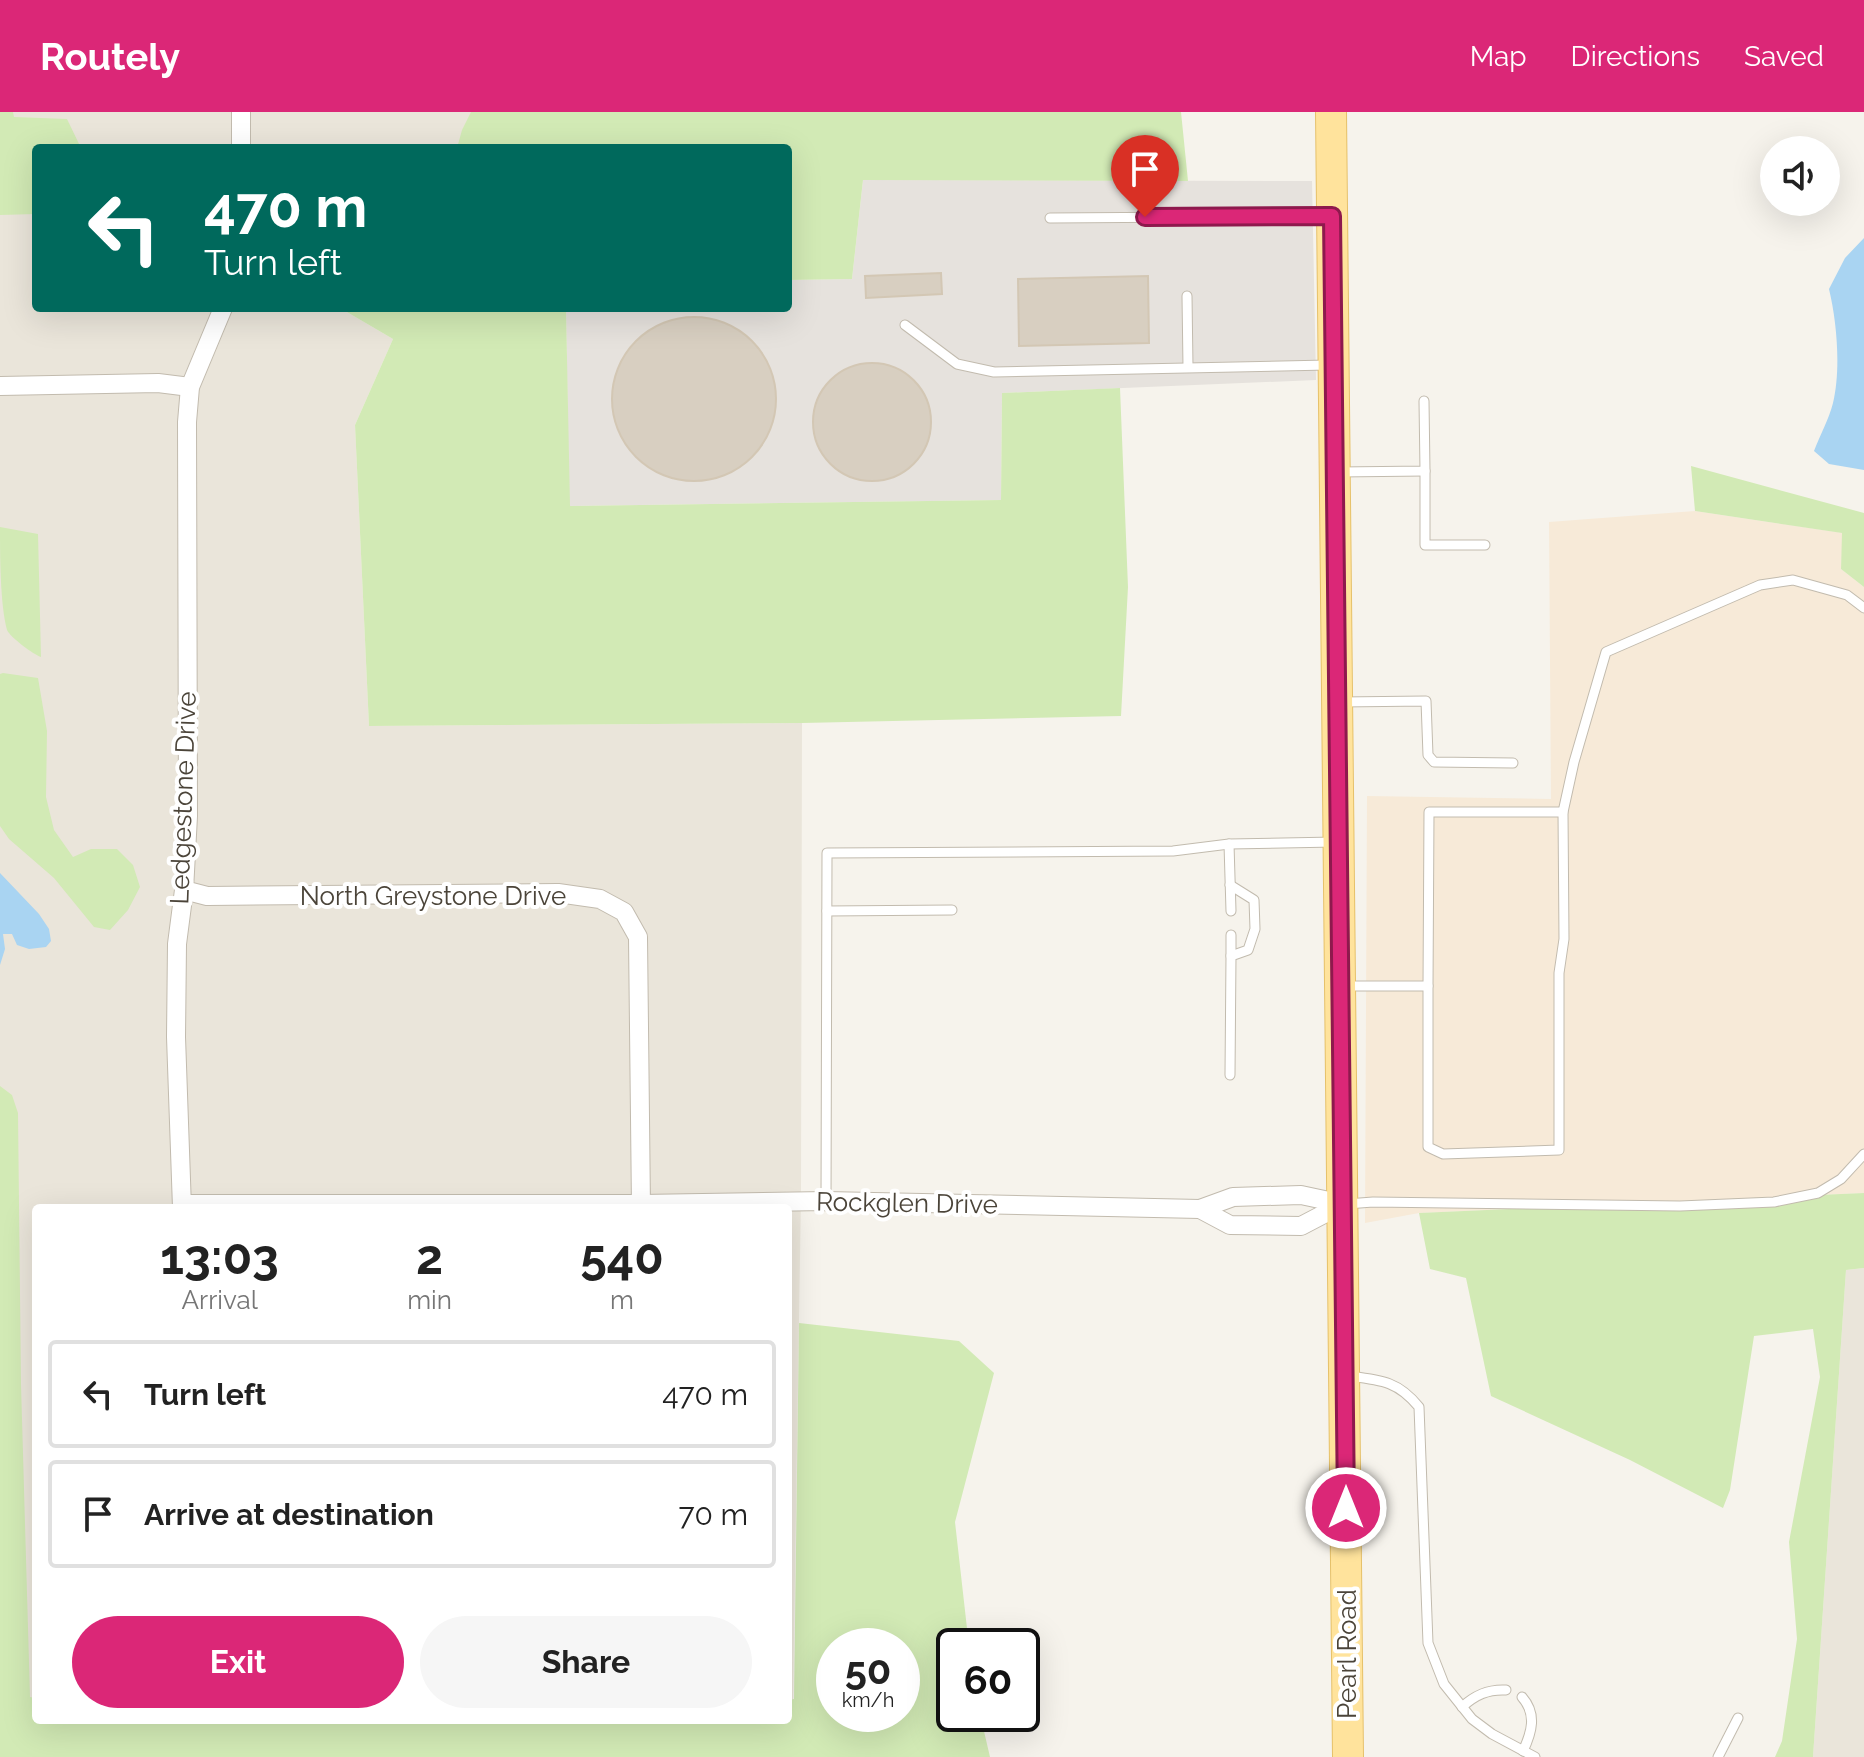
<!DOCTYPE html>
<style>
:root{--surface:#fff;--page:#f6f6f6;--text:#222;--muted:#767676;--line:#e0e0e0;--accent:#db2777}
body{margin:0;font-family:Raleway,sans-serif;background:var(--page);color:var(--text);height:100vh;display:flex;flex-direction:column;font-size:30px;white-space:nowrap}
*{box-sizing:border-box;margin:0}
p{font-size:26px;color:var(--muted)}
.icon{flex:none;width:44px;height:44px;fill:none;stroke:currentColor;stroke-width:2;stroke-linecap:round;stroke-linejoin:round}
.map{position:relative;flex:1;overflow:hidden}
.drawer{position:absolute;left:32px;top:1092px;width:760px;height:520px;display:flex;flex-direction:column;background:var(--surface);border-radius:8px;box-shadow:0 8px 32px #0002}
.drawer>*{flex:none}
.banner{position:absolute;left:32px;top:32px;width:760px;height:168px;border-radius:8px;box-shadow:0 8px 32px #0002;background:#00695c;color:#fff;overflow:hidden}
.tools{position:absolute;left:1760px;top:24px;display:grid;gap:16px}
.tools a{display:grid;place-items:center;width:80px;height:80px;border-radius:50%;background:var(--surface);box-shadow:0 8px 32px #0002;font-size:40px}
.speed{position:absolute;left:816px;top:1516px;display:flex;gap:16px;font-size:40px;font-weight:700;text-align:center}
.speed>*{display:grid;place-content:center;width:104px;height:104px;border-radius:50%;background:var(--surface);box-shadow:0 8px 32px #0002;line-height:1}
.speed small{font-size:20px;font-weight:400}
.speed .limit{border:4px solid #111;border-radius:12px;background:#fff;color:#111}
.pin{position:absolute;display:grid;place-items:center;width:68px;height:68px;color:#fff;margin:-82px -34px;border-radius:50% 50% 50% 0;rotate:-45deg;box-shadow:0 0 8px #0007}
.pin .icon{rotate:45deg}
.me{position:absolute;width:88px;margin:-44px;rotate:0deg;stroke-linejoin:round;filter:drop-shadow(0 0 6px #0008)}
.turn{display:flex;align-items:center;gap:28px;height:168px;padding:0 40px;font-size:36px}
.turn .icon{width:104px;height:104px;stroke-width:2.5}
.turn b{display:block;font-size:56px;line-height:68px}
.eta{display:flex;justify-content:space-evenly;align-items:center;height:136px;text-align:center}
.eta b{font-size:48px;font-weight:700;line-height:56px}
.primary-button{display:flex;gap:16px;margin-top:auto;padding:16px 40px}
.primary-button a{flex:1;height:92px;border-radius:48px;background:var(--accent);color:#fff;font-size:32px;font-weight:700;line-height:92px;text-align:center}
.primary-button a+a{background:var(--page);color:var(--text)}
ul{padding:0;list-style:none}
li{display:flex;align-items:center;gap:24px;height:108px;margin:0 16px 12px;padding:0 24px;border:4px solid var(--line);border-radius:8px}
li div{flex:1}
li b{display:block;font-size:30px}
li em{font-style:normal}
header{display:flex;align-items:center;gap:48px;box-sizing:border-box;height:112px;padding:0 40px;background:var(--accent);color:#fff}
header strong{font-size:38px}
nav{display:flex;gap:44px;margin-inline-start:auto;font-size:28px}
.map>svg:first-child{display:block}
.residential{fill:#eae5da}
.commercial{fill:#f7ead8}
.industrial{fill:#e6e2dd}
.green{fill:#d2eab5;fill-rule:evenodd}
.water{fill:#a9d4f2}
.building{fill:#d8cfc1;stroke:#d3c7b4;stroke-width:2}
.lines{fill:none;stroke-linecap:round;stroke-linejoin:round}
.service-casing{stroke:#c2bbae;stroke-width:11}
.minor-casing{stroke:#c2bbae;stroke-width:20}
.primary-casing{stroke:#e6c16a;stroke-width:32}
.service{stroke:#fff;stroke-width:9}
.minor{stroke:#fff;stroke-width:18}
.primary{stroke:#ffe39c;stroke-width:30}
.route-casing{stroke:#8e194d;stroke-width:20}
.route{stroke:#db2777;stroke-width:14}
.labels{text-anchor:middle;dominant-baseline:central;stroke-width:8;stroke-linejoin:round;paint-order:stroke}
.street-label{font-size:26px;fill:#4b4439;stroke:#fff}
</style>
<header>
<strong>Routely</strong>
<nav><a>Map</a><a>Directions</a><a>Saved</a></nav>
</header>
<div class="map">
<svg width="1864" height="1645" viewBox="0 0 1864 1645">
<rect width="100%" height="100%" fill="#f6f3ec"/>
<g class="residential">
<polygon points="0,0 549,0 483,36 36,36 36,196 340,196 393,227 355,313 369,614 802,611 801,1082 793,1588 788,1588 788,1096 36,1096 36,1586 31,1586 0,1645"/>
<polygon points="1864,1156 1864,1645 1813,1645 1846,1158"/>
</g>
<polygon class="commercial" points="1695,399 1843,421 1841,457 1864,475 1864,1081 1419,1101 1365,1111 1367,684 1551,687 1549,410"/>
<polygon class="industrial" points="863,68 1312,69 1316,268 1002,281 1001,388 569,394 566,196 788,196 788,168 852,167"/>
<g class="green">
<polygon points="0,0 13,0 14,5 67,7 81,36 36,36 36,102 0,103"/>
<polygon points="471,0 1181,0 1188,69 863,68 852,167 788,168 788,36 457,36 462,18"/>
<polygon points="340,196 566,196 570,394 1001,388 1002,281 1120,276 1128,475 1121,604 802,611 369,614 355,313 393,227"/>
<polygon points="1691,354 1864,401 1864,475 1841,457 1842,421 1695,399"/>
<path d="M0,415L38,422L41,545C34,543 10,525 7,518C0,493 0,442 0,415Z"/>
<polygon points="3,561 38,566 47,619 46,685 54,718 73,745 91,737 117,737 133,753 140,775 128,798 110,818 94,815 54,766 9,727 0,714 0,562"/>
<path d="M0,974L12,983L18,1001L21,1272L30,1585L36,1586V1608H788V1588L794,1587L799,1211L959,1229L994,1261L955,1410L969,1534H954V1602H980L990,1645H0ZM834,1534H902V1602H834Z"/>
<polygon points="1864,1081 1864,1156 1846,1158 1813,1645 1775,1645 1782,1629 1797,1527 1789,1430 1820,1265 1813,1217 1754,1224 1730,1378 1723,1396 1630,1348 1491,1284 1466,1166 1430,1157 1419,1101"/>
</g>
<g class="water">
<path d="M1864,126V358L1829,352L1814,339C1820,323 1829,307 1833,291C1841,258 1837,210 1829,177L1845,146Z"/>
<polygon points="0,761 39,802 49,817 51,829 46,835 29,837 17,833 12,822 3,822 5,837 0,853"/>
</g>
<g class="building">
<polygon points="941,161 942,182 866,186 865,164"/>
<polygon points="1148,164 1149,231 1019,234 1018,167"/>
<circle cx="694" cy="287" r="82"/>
<circle cx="872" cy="310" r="59"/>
</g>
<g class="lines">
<g class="service-casing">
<g id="service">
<polyline points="1050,106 1329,104"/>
<polyline points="1187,184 1188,255"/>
<polyline points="905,213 957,252 994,260 1328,253"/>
<polyline points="1425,359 1425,433 1485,433"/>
<polyline points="1339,360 1425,359 1424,289"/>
<polyline points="1341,590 1426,589 1428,643 1434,650 1513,651"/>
<polyline points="1229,732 1231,799"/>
<polyline points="1230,773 1254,788 1255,817 1248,838 1231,844 1230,963"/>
<polyline points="827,799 952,798"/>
<polyline points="1231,844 1231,823"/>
<polyline points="1345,874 1428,874 1428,1035 1443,1042 1559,1038 1559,861 1564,827 1563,700 1574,650 1606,540 1760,473 1793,468 1847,483 1864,496"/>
<polyline points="1428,874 1429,700 1563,700"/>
<polyline points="826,1089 827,741 1173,739 1229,732 1335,730"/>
<polyline points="1347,1092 1373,1090 1680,1094 1774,1090 1818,1081 1841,1067 1864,1042"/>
<path d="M1348,1264C1381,1268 1398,1269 1419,1295L1428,1531L1444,1572L1472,1607L1492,1622L1535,1645"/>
<path d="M1522,1585C1537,1602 1532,1620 1523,1639"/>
<path d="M1462,1595C1475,1583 1488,1577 1506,1578"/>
<polyline points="1718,1645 1738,1606"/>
</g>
</g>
<g class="minor-casing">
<g id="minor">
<polyline points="241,0 241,36"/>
<polyline points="0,274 158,271 190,275"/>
<polyline points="184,778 207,784 558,781 600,787 624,800 638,825 641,1096"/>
<polyline points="182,1092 641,1092 826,1089 1200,1097 1233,1085 1301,1083 1343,1092"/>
<polyline points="182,1096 176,925 177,832 184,778 188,704 187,310 190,275 223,196"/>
<polyline points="1200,1097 1230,1113 1301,1114 1343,1092"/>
</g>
</g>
<g class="primary-casing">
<polyline id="primary" points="1331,0 1348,1645"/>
</g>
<use href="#service" class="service"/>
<use href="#minor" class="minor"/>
<use href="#primary" class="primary"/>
</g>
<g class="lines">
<g class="route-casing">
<polyline id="route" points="1145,105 1332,104 1346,1396"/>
</g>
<use href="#route" class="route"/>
</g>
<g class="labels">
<g class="street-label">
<text transform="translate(183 686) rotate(-88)">Ledgestone Drive</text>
<text x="433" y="784">North Greystone Drive</text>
<text transform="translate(907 1091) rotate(1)">Rockglen Drive</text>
<text transform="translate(1347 1542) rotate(-90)">Pearl Road</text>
</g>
</g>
</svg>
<div class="tools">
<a><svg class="icon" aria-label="sound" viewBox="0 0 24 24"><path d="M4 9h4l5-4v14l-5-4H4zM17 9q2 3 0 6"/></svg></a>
</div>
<div class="speed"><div>50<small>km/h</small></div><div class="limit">60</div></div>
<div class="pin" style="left:1145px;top:105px;background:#d93025"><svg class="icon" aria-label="arrive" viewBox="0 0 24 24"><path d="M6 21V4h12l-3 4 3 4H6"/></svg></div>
<svg class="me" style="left:1346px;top:1396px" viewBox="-20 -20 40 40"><circle r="17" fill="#db2777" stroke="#fff" stroke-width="3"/><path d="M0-11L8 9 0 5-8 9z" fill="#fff"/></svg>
<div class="banner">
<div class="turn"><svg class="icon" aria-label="left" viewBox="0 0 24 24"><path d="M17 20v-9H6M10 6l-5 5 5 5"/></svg><div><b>470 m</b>Turn left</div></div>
</div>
<section class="drawer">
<div class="eta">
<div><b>13:03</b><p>Arrival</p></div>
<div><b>2</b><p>min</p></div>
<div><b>540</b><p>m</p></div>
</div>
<ul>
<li><svg class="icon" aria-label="left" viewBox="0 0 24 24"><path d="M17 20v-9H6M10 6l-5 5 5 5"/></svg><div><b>Turn left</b></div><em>470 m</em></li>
<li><svg class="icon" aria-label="arrive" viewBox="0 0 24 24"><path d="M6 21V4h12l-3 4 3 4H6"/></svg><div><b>Arrive at destination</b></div><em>70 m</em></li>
</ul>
<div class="primary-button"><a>Exit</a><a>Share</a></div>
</section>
</div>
